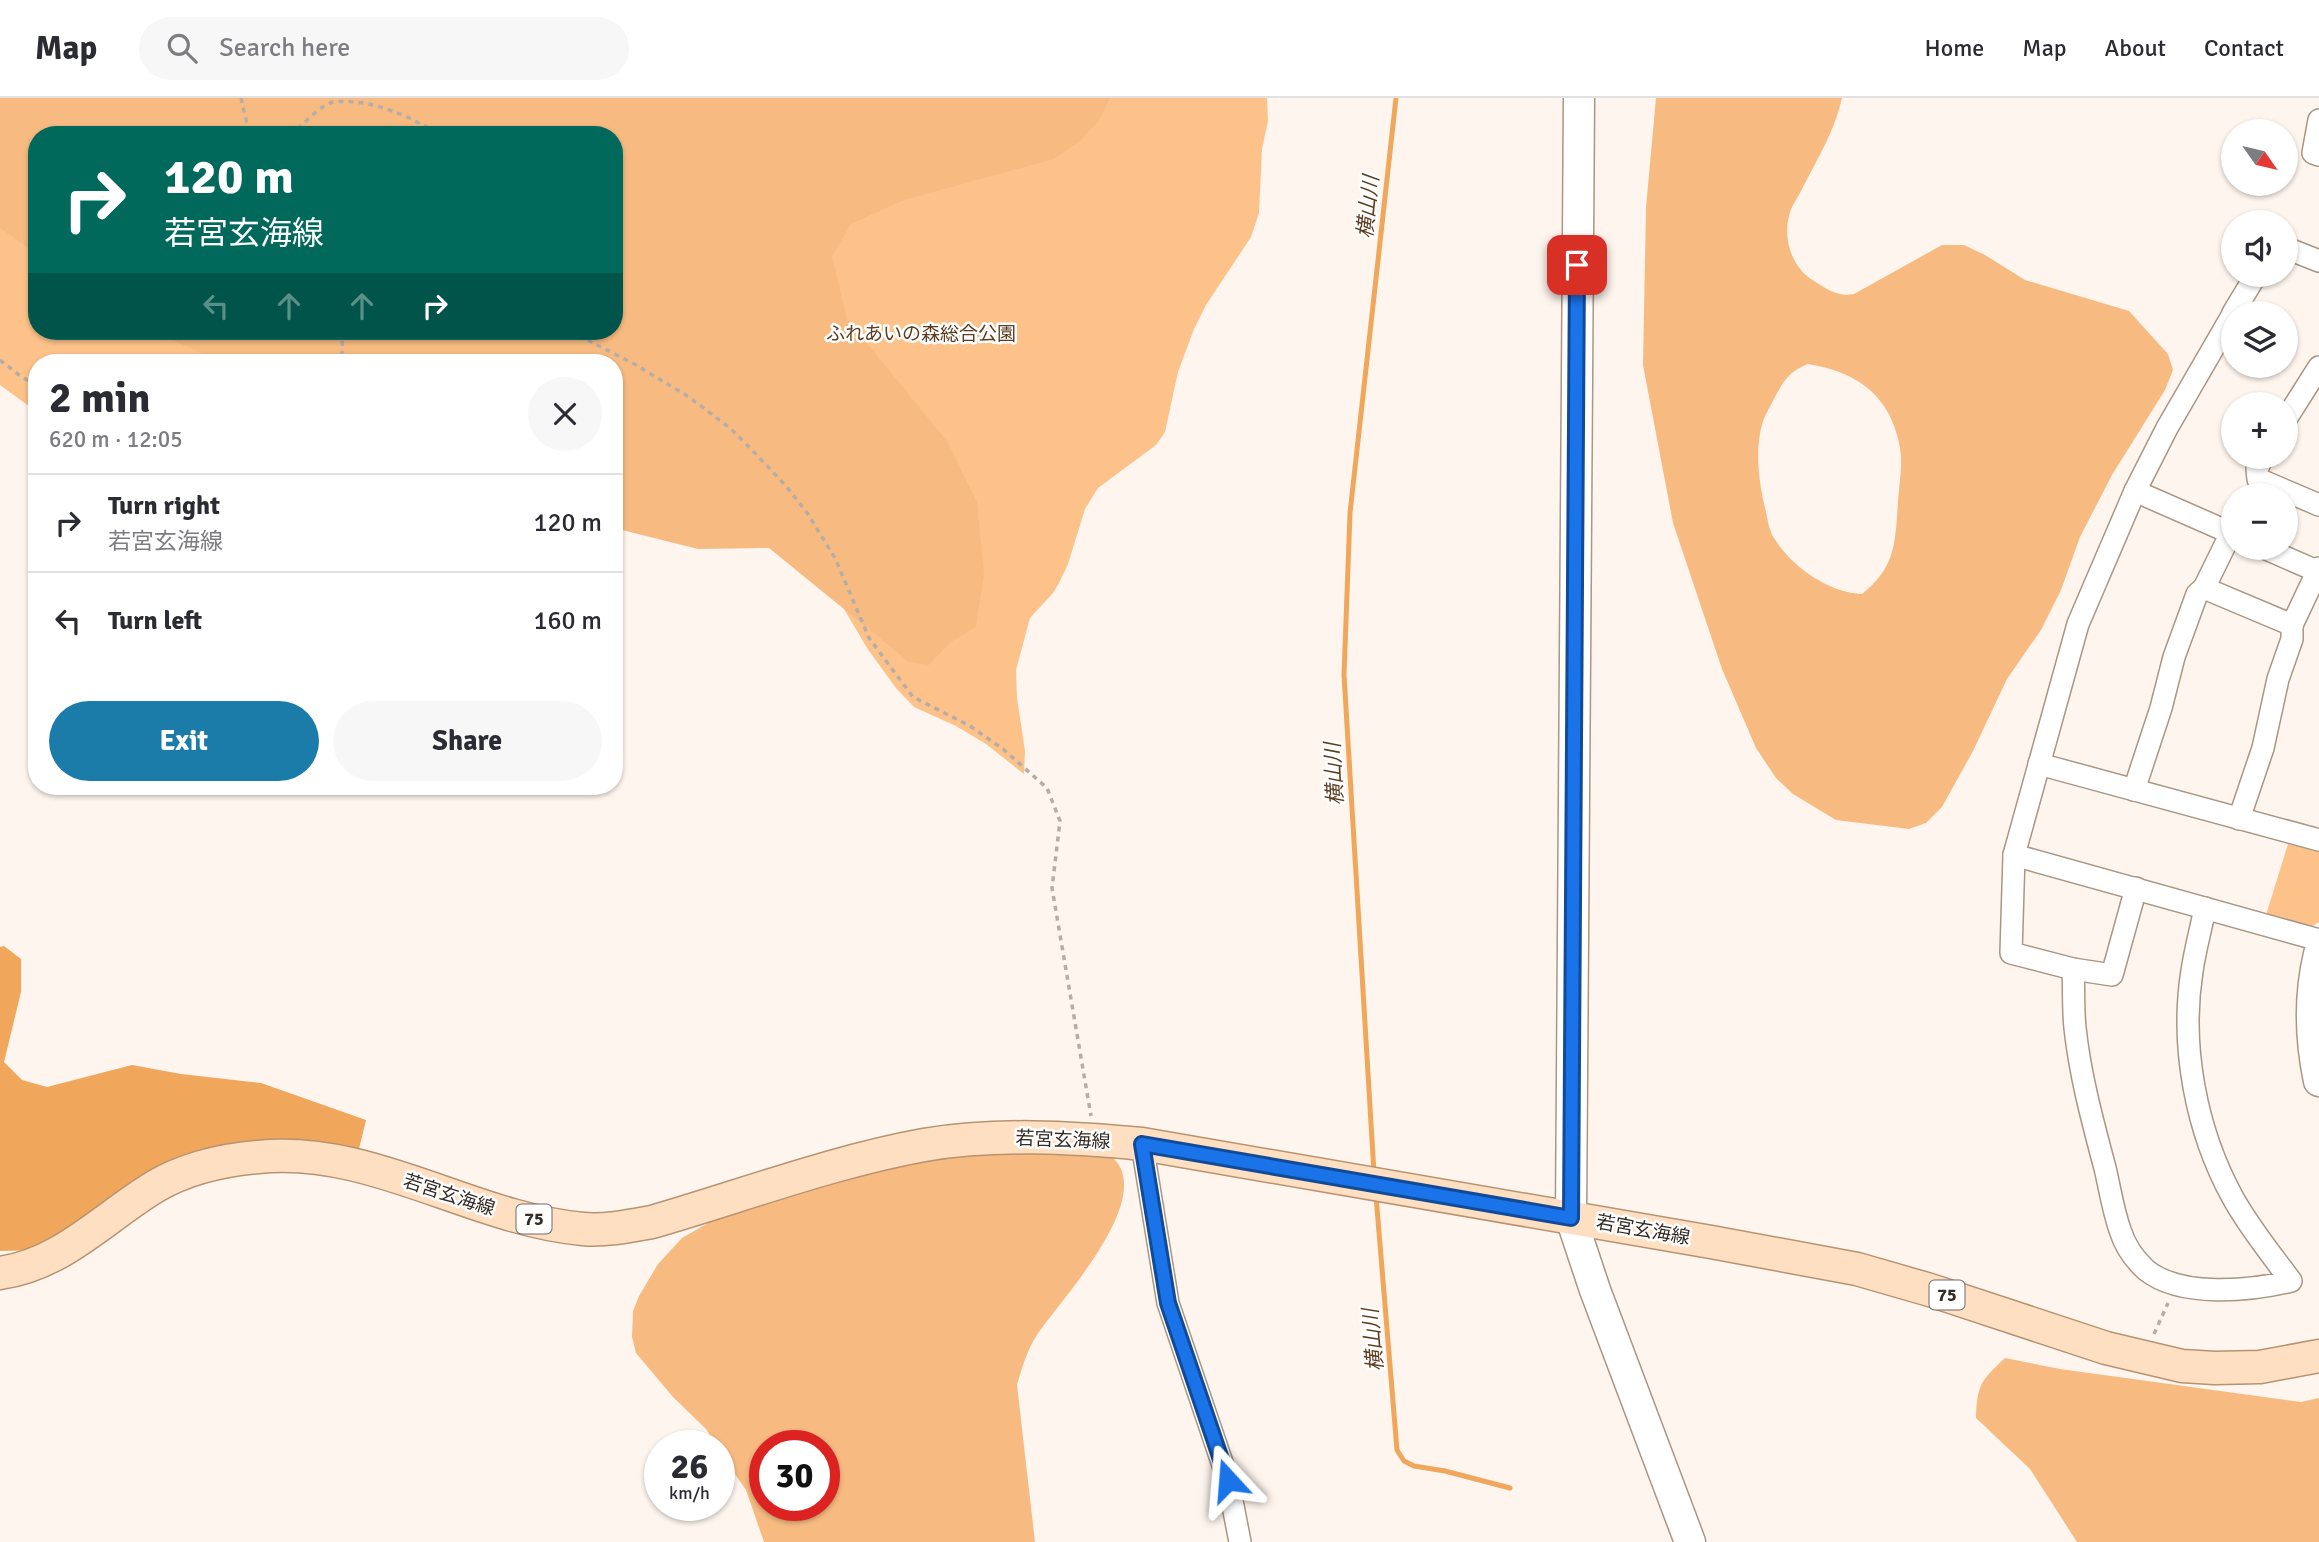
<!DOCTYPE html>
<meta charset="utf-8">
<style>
:root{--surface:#fff;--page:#f7f7f7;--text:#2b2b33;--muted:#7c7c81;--line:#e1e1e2;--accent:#1c7ca9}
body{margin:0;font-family:Signika,"Noto Sans JP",sans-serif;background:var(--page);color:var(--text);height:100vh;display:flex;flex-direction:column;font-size:26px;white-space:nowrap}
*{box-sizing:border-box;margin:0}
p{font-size:23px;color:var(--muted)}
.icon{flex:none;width:38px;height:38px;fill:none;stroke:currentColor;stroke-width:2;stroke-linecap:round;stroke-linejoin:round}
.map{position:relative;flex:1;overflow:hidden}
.drawer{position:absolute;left:28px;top:256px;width:595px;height:441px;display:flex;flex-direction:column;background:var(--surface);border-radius:28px;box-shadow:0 2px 5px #0004}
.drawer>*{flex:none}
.hud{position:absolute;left:28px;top:28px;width:595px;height:214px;border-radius:28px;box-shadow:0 2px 5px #0004;background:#00695c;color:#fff;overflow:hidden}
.needle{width:46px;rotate:124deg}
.buttons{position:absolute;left:2221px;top:21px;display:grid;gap:14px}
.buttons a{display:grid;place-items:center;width:77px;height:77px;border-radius:50%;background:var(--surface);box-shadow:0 2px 5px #0004;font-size:35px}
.speed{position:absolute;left:644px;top:1332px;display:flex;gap:14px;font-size:35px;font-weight:700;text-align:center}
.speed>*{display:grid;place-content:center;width:91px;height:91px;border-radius:50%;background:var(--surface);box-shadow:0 2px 5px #0004;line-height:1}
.speed small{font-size:18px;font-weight:400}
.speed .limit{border:10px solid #d22;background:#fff;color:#111}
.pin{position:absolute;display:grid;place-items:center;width:60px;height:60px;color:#fff;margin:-30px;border-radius:14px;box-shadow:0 4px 10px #0006}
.me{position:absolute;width:77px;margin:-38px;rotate:341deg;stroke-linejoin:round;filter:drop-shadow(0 0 5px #0008)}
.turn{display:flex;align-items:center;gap:24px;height:147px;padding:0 21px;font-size:32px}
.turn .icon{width:91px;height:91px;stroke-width:2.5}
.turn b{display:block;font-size:49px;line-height:60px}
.lanes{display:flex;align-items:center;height:66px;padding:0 21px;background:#0003;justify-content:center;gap:35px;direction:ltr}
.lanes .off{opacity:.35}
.round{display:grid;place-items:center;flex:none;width:74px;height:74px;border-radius:37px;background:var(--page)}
.overview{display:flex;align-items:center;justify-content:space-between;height:119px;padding:0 21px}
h1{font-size:42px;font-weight:700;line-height:52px}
.button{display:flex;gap:14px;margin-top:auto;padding:14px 21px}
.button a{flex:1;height:80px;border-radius:42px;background:var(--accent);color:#fff;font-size:28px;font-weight:700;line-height:80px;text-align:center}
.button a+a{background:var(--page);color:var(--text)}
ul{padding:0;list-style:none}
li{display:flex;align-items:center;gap:21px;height:98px;padding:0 21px;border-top:2px solid var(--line)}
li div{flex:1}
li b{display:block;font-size:26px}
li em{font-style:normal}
header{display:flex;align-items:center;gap:42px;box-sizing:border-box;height:98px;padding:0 35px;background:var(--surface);border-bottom:2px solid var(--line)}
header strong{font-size:33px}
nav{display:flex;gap:38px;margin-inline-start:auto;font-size:24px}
.search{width:490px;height:63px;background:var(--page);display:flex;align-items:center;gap:18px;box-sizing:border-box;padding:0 24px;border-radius:38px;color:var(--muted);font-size:26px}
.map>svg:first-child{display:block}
.green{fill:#fdc28a}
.forest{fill:#f7bb82;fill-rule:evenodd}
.water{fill:#f0a65b}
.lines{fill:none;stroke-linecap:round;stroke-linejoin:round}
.stream{stroke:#f0a65b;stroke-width:5}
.street-casing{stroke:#a99684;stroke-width:24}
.secondary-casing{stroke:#a99684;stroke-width:33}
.primary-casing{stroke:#b79371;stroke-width:35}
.path{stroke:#b6ada6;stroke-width:3.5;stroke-dasharray:5 5;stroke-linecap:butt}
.street{stroke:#fff;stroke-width:21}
.secondary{stroke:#fff;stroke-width:30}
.primary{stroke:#fedfc2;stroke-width:32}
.route-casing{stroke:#114b97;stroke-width:18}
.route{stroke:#1a73e8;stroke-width:12}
.labels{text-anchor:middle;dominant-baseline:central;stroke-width:5;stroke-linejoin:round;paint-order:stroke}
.shield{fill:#fff;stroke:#716b66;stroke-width:2}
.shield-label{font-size:18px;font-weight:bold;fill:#342c25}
.park-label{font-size:19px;fill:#5c3d1e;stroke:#fff}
.street-label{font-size:19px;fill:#342c25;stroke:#fff}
.water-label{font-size:21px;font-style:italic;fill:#5d3e1f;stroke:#fff}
</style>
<header>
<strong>Map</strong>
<div class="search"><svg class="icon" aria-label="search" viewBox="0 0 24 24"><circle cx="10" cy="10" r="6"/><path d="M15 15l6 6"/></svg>Search here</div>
<nav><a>Home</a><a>Map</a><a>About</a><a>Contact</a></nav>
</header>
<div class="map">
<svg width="2319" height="1444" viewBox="0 0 2319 1444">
<rect width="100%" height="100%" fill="#fef5ee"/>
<g class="green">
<polygon points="0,0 1267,0 1268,23 1262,51 1259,115 1251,139 1206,207 1194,231 1178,274 1165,334 1156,347 1098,390 1085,411 1068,466 1059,485 1053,495 1030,520 1016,572 1017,600 1025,653 1024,676 986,646 956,628 914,609 896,590 867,550 827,482 614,264 614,37 37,37 37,233 377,233 372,264 37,264 37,314 0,287"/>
<polygon points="2288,746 2319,753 2319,824 2308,831 2266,817"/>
</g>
<g class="forest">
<polygon points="0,0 1110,0 1100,21 1080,43 1054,61 904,102 851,126 832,158 847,221 947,343 977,404 984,475 976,529 951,544 929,567 909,564 769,450 698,451 614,430 614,264 220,264 153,233 614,233 614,37 37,37 37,156 0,130"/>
<path d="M1656,0H1842C1835,32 1818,60 1803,89C1799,98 1791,108 1789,118C1783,142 1792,170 1814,183C1828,192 1838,199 1854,196L1942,147H1964L1985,157L2025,182L2129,213L2168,256L2173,272L2165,292L2112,377L2080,439L2061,492L2041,532L2007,581L1973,653L1942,709L1926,725L1909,731L1836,722L1793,696L1776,680L1756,650L1722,571L1673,425L1643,267L1646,109ZM1808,266C1858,274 1891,298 1900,350C1903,367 1899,387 1898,404C1895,445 1896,469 1862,496C1829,495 1792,469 1774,440C1769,433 1768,422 1766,414C1759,386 1754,352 1763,323C1766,315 1771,307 1775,299C1784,282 1790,273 1808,266Z"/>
<path d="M1034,1050C1047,1050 1088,1047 1099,1051C1174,1083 1059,1203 1037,1237C1027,1252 1022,1270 1017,1287L1035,1444H764L746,1392L719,1353V1348L716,1347L706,1331L673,1299L636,1255L632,1239L633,1213L639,1198L658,1166L682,1140L741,1106L860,1071ZM765,1348H824V1407H765Z"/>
<path d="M2005,1260L2060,1271L2301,1304L2319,1300V1444H2077L2030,1371L1976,1320C1977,1286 1981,1283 2005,1260Z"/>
</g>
<polygon class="water" points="4,848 21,861 21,894 4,964 22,982 47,989 132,967 181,976 261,985 366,1022 358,1055 245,1045 196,1054 135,1088 39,1152 0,1153 0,849"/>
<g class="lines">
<g class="stream">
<polyline points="1374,1075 1344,577 1350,415 1396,0"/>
<polyline points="1376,1098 1397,1352 1404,1363 1414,1368 1445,1373 1510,1390"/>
</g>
<g class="street-casing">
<g id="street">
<polyline points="2319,22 2313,55 2319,57"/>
<polyline points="2286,150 2319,163"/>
<polyline points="2233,215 2256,177"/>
<polyline points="2286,321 2319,269"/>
<polyline points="2263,359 2257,371 2258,381 2319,407"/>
<polyline points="2135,393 2233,436"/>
<polyline points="2264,450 2319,474"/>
<polyline points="2204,490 2233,431"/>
<polyline points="2292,527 2319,470"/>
<polyline points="2039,666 2319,742"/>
<polyline points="2134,692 2161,610 2174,559 2197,496 2204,490 2292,527 2292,541 2278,581 2263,650 2239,721"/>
<polyline points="2014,757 2319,842"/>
<polyline points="2136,790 2112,877 2073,871 2011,855 2014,757 2078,526 2135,393 2167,330 2233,216"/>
<path d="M2073,871C2074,890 2073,911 2075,930C2080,977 2093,1025 2105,1070C2110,1091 2113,1112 2120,1132C2125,1148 2134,1161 2146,1172C2181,1200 2250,1193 2291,1183C2271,1156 2249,1129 2233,1100C2196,1033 2180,948 2192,873C2195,852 2201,831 2205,810"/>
<polyline points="1142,1046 1168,1205 1228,1382 1240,1444"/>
</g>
</g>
<g class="secondary-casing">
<g id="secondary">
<polyline points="1579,0 1571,1120 1595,1192 1690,1444"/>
<path d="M2319,856C2309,898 2310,940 2319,983"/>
</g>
</g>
<g class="primary-casing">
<path id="primary" d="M0,1175C63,1166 104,1119 156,1088C187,1070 223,1062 258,1059C371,1047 472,1121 583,1131C606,1133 630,1128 652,1124C742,1098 831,1064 924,1047C996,1035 1070,1039 1142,1046L1711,1144L1857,1171L1930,1192L2106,1250L2182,1268L2215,1270L2260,1269L2319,1258"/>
</g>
<g class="path">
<polyline points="241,0 247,26 254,37"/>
<path d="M290,37C304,27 316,10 333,4C370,0 410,18 440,37"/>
<polyline points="340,233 343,250 340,264"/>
<polyline points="570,233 636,267 689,299 730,330 753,353 786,388 808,416 835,460 869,540 913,599 970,628 1003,651 1047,690 1060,723 1052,790 1091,1018"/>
<polyline points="0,262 23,280 37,286"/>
<polyline points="2154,1236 2168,1205"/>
</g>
<use href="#street" class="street"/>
<use href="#secondary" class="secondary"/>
<use href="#primary" class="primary"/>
</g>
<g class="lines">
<g class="route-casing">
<polyline id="route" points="1228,1382 1168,1205 1142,1046 1571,1120 1577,167"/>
</g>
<use href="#route" class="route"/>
</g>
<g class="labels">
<g class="shield">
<rect x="516.5" y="1106.5" width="35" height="29" rx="5"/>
<rect x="1929.5" y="1182.5" width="35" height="29" rx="5"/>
</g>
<g class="shield-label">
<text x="534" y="1121">75</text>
<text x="1947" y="1197">75</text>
</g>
<g class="park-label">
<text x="921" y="236">ふれあいの森総合公園</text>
</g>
<g class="street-label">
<text transform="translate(1063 1042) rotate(2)">若宮玄海線</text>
<text transform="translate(449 1097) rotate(18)">若宮玄海線</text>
<text transform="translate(1643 1132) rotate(10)">若宮玄海線</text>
</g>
<g class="water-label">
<text transform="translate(1368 109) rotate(-84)">横山川</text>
<text transform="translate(1334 676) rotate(-93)">横山川</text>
<text transform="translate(1373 1242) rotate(-95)">横山川</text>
</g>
</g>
</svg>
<div class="buttons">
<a><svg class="needle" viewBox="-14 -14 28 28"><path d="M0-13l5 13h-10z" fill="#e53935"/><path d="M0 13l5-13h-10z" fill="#7c7c81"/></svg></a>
<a><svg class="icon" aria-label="sound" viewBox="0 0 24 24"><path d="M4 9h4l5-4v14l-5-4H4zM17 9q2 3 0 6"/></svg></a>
<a><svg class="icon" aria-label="layers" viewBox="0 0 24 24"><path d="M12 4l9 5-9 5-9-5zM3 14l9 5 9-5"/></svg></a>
<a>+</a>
<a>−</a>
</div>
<div class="speed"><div>26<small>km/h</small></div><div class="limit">30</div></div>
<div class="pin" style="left:1577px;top:167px;background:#d93025"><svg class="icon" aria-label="arrive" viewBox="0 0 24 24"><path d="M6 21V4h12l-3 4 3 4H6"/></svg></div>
<svg class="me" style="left:1228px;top:1382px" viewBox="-20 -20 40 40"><path d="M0-17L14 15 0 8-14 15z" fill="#1a73e8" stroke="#fff" stroke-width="4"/></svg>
<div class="hud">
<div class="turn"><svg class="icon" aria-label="right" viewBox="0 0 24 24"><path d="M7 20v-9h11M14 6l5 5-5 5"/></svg><div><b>120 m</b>若宮玄海線</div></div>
<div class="lanes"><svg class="icon off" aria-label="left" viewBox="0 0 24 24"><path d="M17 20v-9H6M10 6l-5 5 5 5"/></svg><svg class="icon off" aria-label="ahead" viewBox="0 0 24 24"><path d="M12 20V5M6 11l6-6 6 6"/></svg><svg class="icon off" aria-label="ahead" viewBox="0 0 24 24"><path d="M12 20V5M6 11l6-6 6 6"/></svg><svg class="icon" aria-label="right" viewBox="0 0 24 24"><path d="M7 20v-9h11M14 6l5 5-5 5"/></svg></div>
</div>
<section class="drawer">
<div class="overview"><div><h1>2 min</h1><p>620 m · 12:05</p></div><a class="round"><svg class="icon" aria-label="close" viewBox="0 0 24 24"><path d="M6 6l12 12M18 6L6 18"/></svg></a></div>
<ul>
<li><svg class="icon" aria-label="right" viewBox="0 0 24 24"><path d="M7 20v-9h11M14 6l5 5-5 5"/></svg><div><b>Turn right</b><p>若宮玄海線</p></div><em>120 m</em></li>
<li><svg class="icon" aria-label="left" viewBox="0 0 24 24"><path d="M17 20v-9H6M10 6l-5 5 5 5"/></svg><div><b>Turn left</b></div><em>160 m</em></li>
</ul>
<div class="button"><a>Exit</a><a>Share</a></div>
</section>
</div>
